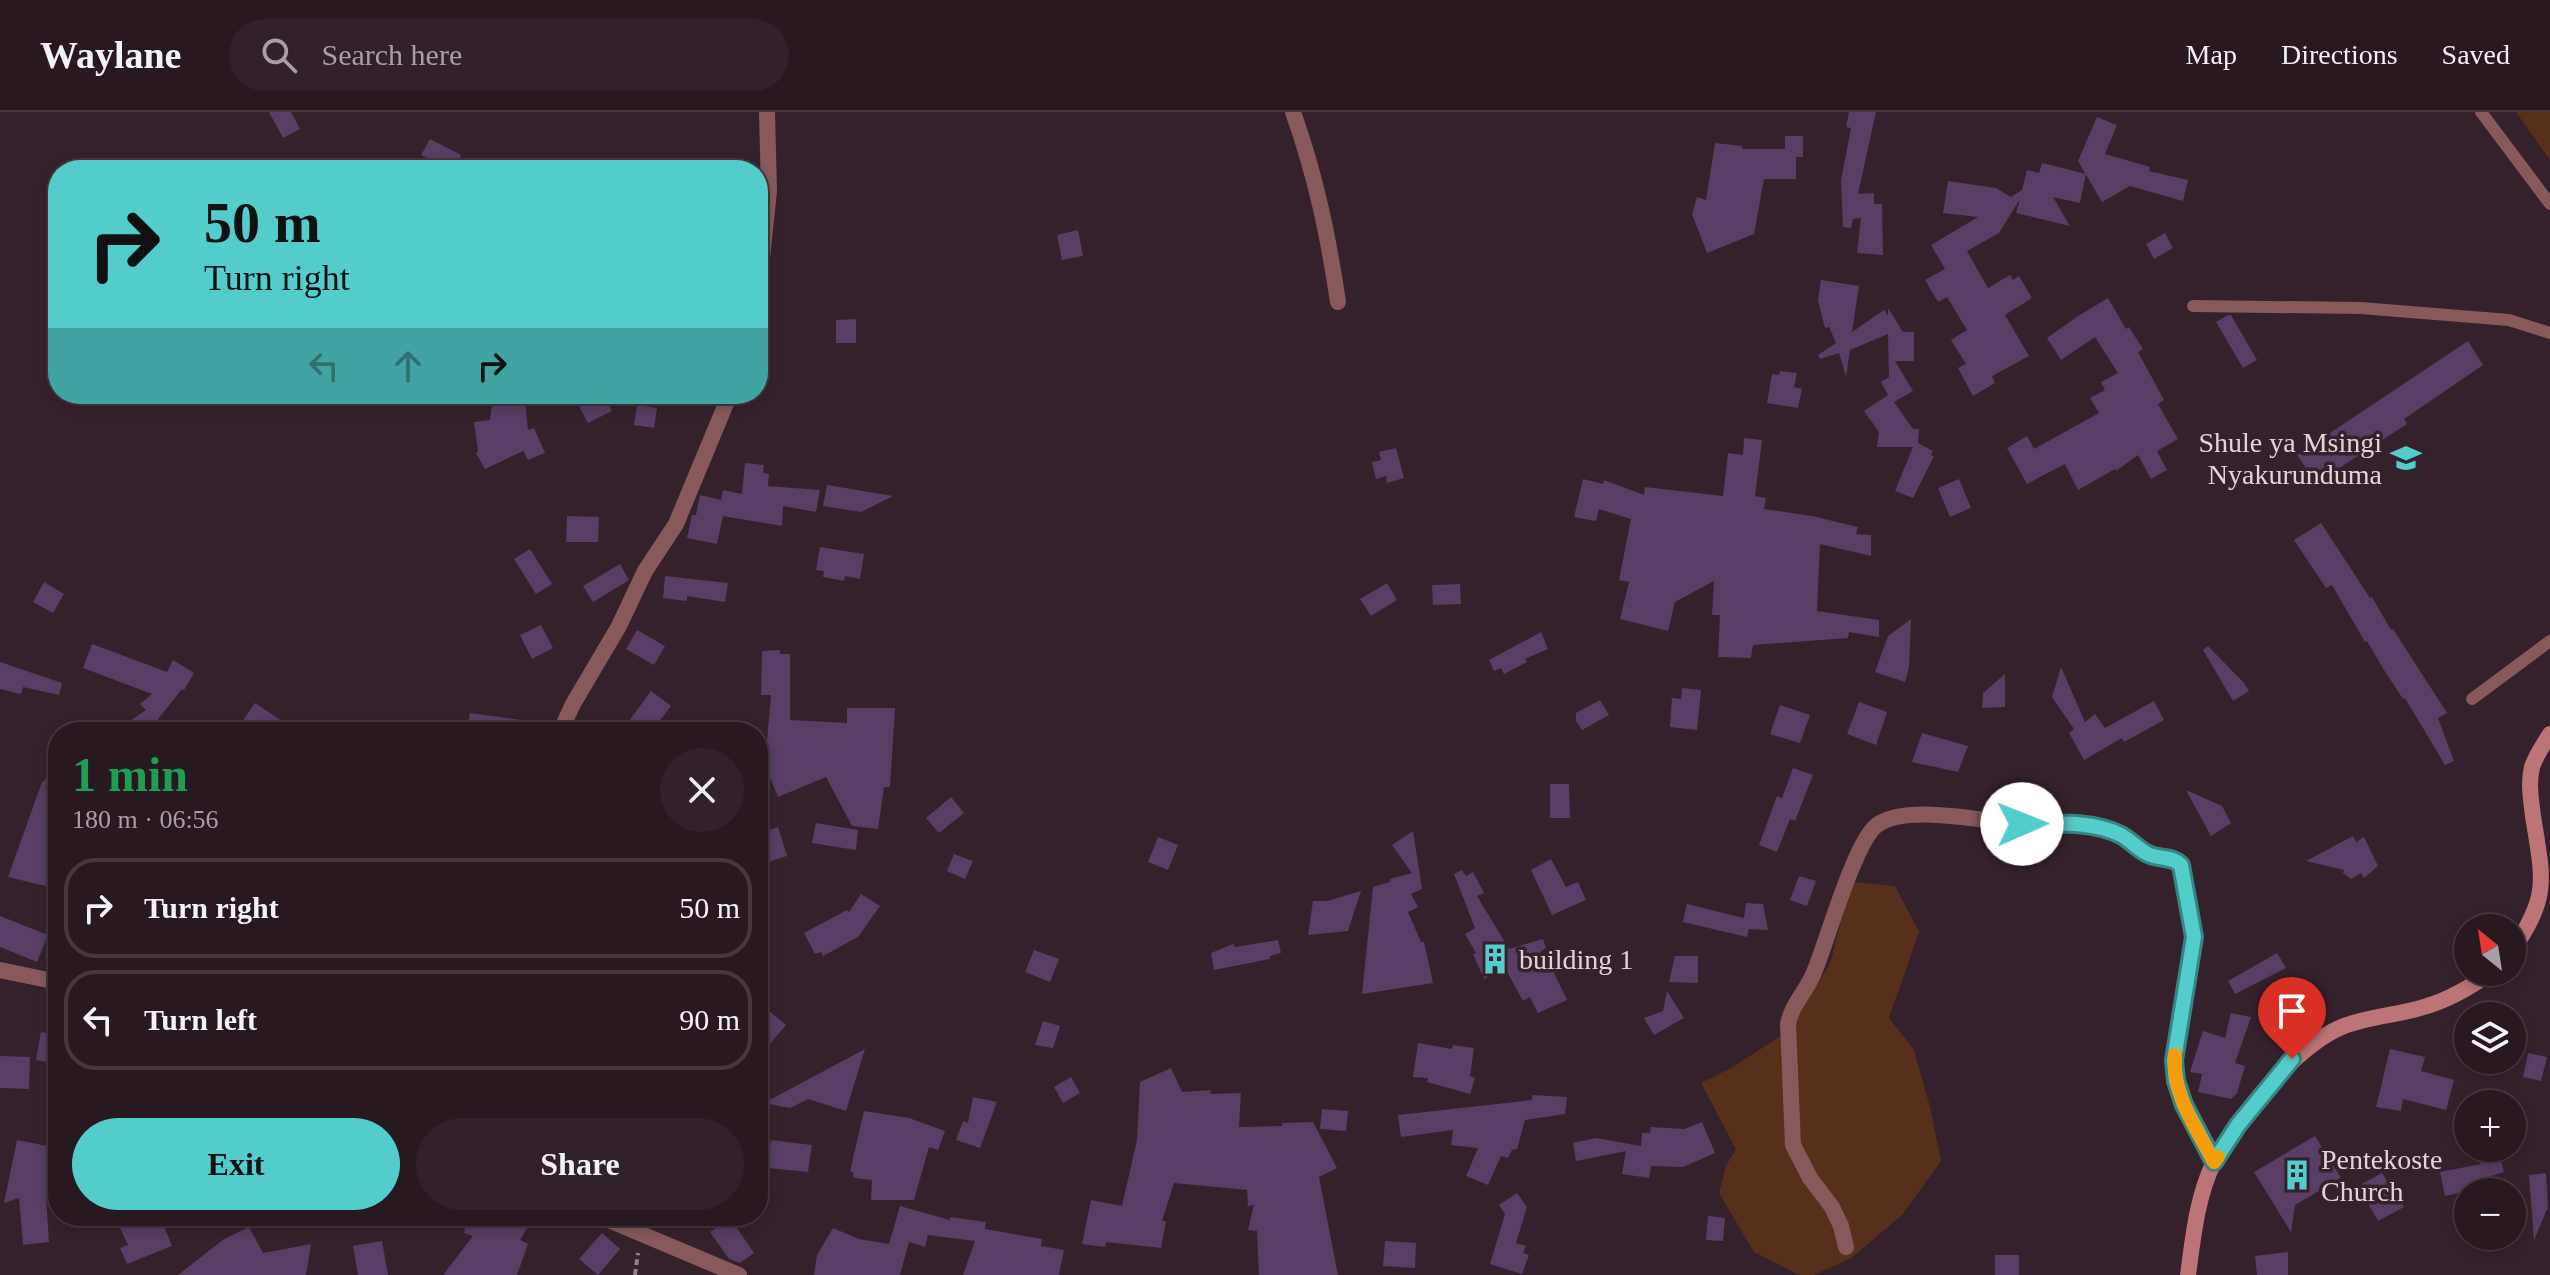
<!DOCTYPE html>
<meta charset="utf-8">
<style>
:root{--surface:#281921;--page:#30222a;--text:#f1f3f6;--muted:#a5a0a5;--line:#44383f;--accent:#53cdcb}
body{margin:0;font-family:"Times New Roman",serif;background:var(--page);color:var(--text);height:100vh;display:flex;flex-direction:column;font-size:30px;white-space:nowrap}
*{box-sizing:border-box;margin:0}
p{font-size:26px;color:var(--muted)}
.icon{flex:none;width:44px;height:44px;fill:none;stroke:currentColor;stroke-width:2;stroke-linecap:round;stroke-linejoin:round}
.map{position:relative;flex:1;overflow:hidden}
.sheet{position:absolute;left:48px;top:610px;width:720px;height:504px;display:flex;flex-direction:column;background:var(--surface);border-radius:32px;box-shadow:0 4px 12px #0003,0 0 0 2px var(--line)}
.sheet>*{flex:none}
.hud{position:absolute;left:48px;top:48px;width:720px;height:244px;border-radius:32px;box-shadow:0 4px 12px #0003,0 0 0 2px var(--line);background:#53cdcb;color:#111;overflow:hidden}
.needle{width:52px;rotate:330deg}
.buttons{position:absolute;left:2454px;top:802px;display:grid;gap:16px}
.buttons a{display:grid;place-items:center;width:72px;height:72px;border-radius:50%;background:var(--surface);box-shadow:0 4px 12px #0003,0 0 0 2px var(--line);font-size:40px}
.pin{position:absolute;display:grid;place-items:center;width:68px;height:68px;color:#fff;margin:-82px -34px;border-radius:50% 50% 50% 0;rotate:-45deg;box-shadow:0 0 8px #0007}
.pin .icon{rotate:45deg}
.me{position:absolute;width:88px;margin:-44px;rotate:89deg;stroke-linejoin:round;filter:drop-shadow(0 0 6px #0008)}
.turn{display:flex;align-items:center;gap:28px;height:168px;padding:0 24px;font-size:36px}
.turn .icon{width:104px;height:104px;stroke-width:2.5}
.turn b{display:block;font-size:56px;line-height:68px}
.lanes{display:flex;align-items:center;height:76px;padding:0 24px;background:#0003;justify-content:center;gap:40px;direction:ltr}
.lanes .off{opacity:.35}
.round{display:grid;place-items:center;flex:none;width:84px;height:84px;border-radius:42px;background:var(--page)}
.head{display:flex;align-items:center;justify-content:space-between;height:136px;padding:0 24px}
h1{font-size:48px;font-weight:800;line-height:60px;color:#1e9e55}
.button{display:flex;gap:16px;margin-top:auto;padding:16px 24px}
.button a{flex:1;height:92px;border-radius:48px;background:var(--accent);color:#111;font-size:32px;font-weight:800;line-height:92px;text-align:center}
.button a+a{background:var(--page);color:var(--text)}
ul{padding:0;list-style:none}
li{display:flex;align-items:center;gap:24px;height:100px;margin:0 16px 12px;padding:0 8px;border:4px solid var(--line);border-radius:32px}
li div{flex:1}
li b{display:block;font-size:30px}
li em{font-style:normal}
header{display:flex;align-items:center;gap:48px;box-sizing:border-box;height:112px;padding:0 40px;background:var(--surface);border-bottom:2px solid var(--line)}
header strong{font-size:38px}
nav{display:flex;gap:44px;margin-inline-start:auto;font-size:28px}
.search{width:560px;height:72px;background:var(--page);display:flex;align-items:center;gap:20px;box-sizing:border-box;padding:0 28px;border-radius:44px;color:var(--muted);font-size:30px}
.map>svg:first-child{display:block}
.green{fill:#57301b}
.building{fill:#593d64}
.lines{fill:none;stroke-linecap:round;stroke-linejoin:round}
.path{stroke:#908089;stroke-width:4;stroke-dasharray:6 4;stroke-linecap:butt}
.lane{stroke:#87595b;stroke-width:12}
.street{stroke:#87595b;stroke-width:16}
.secondary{stroke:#bc7477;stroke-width:16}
.route-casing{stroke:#368584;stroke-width:20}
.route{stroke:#53cdcb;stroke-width:14}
.slow{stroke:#f59e0b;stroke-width:14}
.labels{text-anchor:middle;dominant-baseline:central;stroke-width:7;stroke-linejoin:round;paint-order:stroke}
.poi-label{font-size:28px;fill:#e1d3da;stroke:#35212c;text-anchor:start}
</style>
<header>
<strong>Waylane</strong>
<div class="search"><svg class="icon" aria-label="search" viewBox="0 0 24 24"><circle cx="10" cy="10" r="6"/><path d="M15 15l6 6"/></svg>Search here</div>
<nav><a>Map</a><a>Directions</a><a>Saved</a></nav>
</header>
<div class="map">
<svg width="2550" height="1163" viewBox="0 0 2550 1163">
<rect width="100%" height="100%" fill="#35212c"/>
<g class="green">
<polygon points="2516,0 2550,0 2550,48"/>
<polygon points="1851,770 1895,774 1919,820 1889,906 1914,938 1930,995 1941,1049 1902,1103 1851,1146 1814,1163 1799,1163 1754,1140 1719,1081 1726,1054 1736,1037 1701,971 1733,955 1787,920 1830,852"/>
</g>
<g class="building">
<polygon points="269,0 291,0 300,17 283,26"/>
<polygon points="1849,0 1876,0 1858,82 1874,81 1874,92 1882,92 1883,143 1857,141 1861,106 1853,107 1851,116 1843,115 1841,68 1851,16 1846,15"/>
<polygon points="2097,5 2117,13 2105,42 2150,55 2149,59 2188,68 2183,89 2130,74 2102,90 2078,49"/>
<polygon points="1785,24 1803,24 1803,45 1796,45 1796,67 1764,67 1754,122 1707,141 1692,102 1697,85 1706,88 1715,31 1742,34 1742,37 1785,37"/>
<polygon points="430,27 461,43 453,58 421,43"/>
<polygon points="2042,51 2086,62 2080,91 2053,85 2070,114 2016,101 2020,87 1999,121 1967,139 1988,176 2010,163 2013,168 2019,164 2032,186 2005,203 2029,244 1992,264 1995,271 1973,284 1958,256 1966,252 1951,228 1967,218 1947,185 1938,190 1925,168 1945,157 1931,133 1978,105 1943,101 1948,69 1996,76 2011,85 2022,78 2027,58 2039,61"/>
<polygon points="1078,118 1083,144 1062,148 1057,123"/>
<polygon points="2165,121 2173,136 2154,147 2146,132"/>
<polygon points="1821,168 1859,174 1852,220 1884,198 1888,204 1888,196 1903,220 1914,220 1914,249 1895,249 1913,279 1894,290 1913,317 1919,317 1918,331 1933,339 1931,343 1934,344 1913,386 1895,379 1913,335 1877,335 1879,320 1864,299 1888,283 1881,270 1889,265 1888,222 1850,238 1846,265 1839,241 1820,247 1818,243 1836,231 1829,215 1825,216 1818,188"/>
<polygon points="2108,186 2126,217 2129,215 2143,237 2138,240 2164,288 2158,292 2178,327 2157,339 2167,358 2151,367 2138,343 2116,359 2115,357 2078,378 2065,352 2027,372 2007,336 2027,324 2034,337 2099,301 2090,286 2105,278 2101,270 2118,261 2095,225 2061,248 2047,226 2078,204"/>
<polygon points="2228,203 2231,203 2257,248 2243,256 2216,210"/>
<polygon points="856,207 856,231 836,231 836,208"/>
<polygon points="2468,229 2483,253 2404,307 2407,312 2316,371 2297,343"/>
<polygon points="1780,259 1797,261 1794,275 1802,277 1798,296 1767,291 1772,262 1779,263"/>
<polygon points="604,282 612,299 588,311 579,294"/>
<polygon points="525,287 528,318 534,316 545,341 528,348 523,339 485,357 476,341 478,339 474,310 490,308 492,291"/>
<polygon points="637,293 657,296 654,316 634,313"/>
<polygon points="1744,326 1762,328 1755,384 1766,386 1764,397 1812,404 1858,415 1856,422 1871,423 1871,444 1820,432 1817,499 1879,508 1879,525 1849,520 1848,526 1753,533 1751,546 1718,545 1720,503 1712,503 1714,469 1675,490 1668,519 1620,507 1629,470 1619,468 1631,407 1599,397 1596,409 1574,405 1583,367 1603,372 1604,368 1644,383 1645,375 1723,384 1728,341 1743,343"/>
<polygon points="1396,336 1404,366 1387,371 1386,364 1376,367 1372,350 1381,348 1379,340"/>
<polygon points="745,351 764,353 763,361 769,362 768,374 820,378 816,400 783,394 782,414 723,404 717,432 687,426 692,403 696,403 700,383 721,388 723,378 742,382"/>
<polygon points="1959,367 1971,396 1950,405 1938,376"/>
<polygon points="827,373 893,384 861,400 823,394"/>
<polygon points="567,404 599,405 598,430 566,430"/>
<polygon points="2321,411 2370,486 2372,485 2391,518 2393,517 2447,601 2438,606 2454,649 2445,653 2405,586 2403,587 2384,558 2367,529 2365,530 2332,473 2326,476 2294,428"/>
<polygon points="820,435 864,442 860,467 845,464 844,469 823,465 824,459 816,458"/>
<polygon points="530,437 552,472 536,482 514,447"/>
<polygon points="620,452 629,468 593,490 583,474"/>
<polygon points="665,464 728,471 725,490 687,484 687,489 663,486"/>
<polygon points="44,470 64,482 53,501 33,490"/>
<polygon points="1387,471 1397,488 1371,504 1360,487"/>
<polygon points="1460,472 1461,492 1433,493 1432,473"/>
<polygon points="1911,507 1909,555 1905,570 1875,560 1888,524"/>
<polygon points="541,513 553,536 532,547 520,523"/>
<polygon points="637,518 665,534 654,553 626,537"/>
<polygon points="1541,520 1548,537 1525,547 1527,550 1504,562 1501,556 1494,559 1489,548"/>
<polygon points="92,532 167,560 173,548 194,561 184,578 182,577 155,611 160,620 114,620 146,598 140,592 152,582 83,556"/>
<polygon points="2208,534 2244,571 2249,579 2233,589 2203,538"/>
<polygon points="780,538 780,542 790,542 790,608 847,611 847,596 895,596 890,675 884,675 878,717 852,714 826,665 778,685 765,653 771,583 761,583 762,539"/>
<polygon points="0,550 62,571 59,583 23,575 21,582 0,577"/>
<polygon points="2061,555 2085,610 2095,602 2105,616 2154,589 2164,608 2124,630 2122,626 2084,648 2069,621 2074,617 2052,585"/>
<polygon points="2005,562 2005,595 1982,596 1983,581"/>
<polygon points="1682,576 1701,578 1697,618 1670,615 1672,586 1681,587"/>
<polygon points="651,579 671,594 651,620 621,620"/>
<polygon points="1600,588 1609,603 1582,618 1576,609 1576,601"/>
<polygon points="1859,590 1887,600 1876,633 1847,622"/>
<polygon points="255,591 298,620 257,620 242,610"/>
<polygon points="1780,593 1810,603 1800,631 1770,622"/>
<polygon points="470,601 528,609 527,620 467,620"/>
<polygon points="1922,621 1968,634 1958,660 1912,650"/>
<polygon points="1793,656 1813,663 1795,709 1790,707 1777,740 1759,733 1777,684 1782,686"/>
<polygon points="58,659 58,777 8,765 42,670"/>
<polygon points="1550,672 1569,672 1570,706 1550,706"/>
<polygon points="2186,678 2222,694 2231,711 2211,724"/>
<polygon points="951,685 964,701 939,721 926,706"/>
<polygon points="816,711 858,718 856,738 812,731"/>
<polygon points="778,715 787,744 758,753 758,722"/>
<polygon points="1413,719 1422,777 1411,782 1418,795 1408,800 1421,830 1424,830 1433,871 1362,882 1373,775 1390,770 1390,767 1412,761 1392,733"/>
<polygon points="2353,724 2356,730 2364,725 2378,754 2364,766 2361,761 2351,767 2343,761 2344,758 2306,749"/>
<polygon points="1158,725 1178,733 1168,758 1148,750"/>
<polygon points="954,742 973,749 965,767 947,759"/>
<polygon points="1551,747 1566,775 1578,770 1586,788 1552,803 1531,758"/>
<polygon points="1462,758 1466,764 1473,760 1484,781 1477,784 1509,837 1543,827 1546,836 1541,839 1541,842 1558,842 1564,856 1554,861 1567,888 1538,901 1530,885 1523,889 1505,856 1484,867 1473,842 1476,841 1465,822 1475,816 1454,762"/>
<polygon points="1799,764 1816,769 1807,794 1790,788"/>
<polygon points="1361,779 1348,819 1308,823 1313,789 1327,789"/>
<polygon points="861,782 880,794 858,825 823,844 821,840 815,842 804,821 847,798 849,800"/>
<polygon points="1746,791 1763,792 1768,818 1749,817 1747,825 1683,810 1687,792 1744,806"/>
<polygon points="0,804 48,823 37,850 0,835"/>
<polygon points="1278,828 1281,841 1270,844 1270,847 1214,858 1211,841 1233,832 1235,835"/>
<polygon points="1034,838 1059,847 1050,870 1025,860"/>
<polygon points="2277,841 2286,856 2235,882 2228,869"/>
<polygon points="1675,844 1698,844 1698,871 1669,870"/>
<polygon points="1667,879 1684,906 1654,923 1644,906 1663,899"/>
<polygon points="758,890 786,913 768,934 758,926"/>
<polygon points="2231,901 2251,905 2235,951 2245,954 2237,981 2231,987 2198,980 2202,962 2190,960 2203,919 2225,926"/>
<polygon points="1043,909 1060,914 1053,936 1035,933"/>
<polygon points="41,920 58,923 58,952 36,948"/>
<polygon points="1418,931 1452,937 1453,933 1474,936 1470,964 1475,966 1470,982 1427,970 1428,966 1413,965"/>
<polygon points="865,937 846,999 808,987 790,996 764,991"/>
<polygon points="2390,937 2425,945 2421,959 2454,968 2446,998 2403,987 2401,999 2376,995"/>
<polygon points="2528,941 2547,945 2541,969 2523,965"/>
<polygon points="0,944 30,945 29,977 0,976"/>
<polygon points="1171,956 1182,980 1211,978 1210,982 1241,981 1239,1015 1282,1014 1282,1011 1313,1010 1337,1056 1319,1065 1338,1163 1259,1163 1257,1119 1248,1118 1254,1093 1248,1094 1247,1078 1174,1071 1162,1109 1166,1109 1161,1136 1106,1130 1105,1135 1082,1132 1091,1088 1122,1094 1137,1028 1140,970"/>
<polygon points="1071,965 1080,981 1063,991 1054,975"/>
<polygon points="1532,983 1567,985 1565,1002 1525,1008 1517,1037 1512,1038 1508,1046 1501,1044 1488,1073 1466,1064 1478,1036 1451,1033 1453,1018 1401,1025 1398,1003 1532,988"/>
<polygon points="973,985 997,990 980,1036 956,1028 963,1009 968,1011"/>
<polygon points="1322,997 1348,999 1346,1019 1320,1017"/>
<polygon points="864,999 909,1006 945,1019 938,1038 929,1035 914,1088 871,1088 872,1068 854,1066 853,1060 850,1059"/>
<polygon points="1702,1010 1715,1041 1683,1055 1651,1054 1649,1066 1622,1062 1626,1039 1576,1049 1573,1031 1596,1026 1641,1034 1642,1021 1650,1021 1651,1015 1684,1017"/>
<polygon points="2315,1024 2341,1066 2295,1093 2291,1120 2254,1060"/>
<polygon points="17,1028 58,1036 58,1085 46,1083 49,1130 23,1133 19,1086 4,1091"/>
<polygon points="771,1028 812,1033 808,1060 768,1056"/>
<polygon points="2499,1041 2504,1060 2491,1064 2492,1080 2464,1080 2445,1084 2440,1060 2481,1052 2479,1047"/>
<polygon points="2382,1061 2404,1095 2378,1109 2358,1074"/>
<polygon points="2546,1061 2548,1095 2534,1128 2529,1063"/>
<polygon points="1517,1081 1527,1095 1516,1131 1526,1134 1523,1141 1529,1143 1522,1162 1490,1152 1505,1102 1499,1093"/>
<polygon points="900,1094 950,1108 950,1105 986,1110 985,1117 1042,1127 1041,1134 1064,1138 1059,1163 963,1163 975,1129 928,1123 925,1135 909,1130 900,1163 814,1163 817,1143 833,1116 859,1127 889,1132"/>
<polygon points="118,1104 160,1104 172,1134 127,1152 120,1136 128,1133 119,1114 123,1112"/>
<polygon points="468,1104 534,1104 520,1128 528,1132 517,1163 443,1163 473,1124 464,1121"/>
<polygon points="1708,1104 1725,1106 1723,1129 1706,1128"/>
<polygon points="730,1106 754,1141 740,1151 729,1147 710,1120"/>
<polygon points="249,1115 263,1141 311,1132 306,1163 178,1163 224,1127"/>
<polygon points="602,1121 620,1137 598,1163 579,1147"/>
<polygon points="382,1129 388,1163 358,1163 353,1134"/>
<polygon points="1385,1129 1416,1131 1415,1156 1383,1154"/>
<polygon points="2288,1140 2288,1163 2257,1163 2255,1144"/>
<rect x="1995" y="1143" width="24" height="20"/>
</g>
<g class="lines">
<polyline class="path" points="635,1163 638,1141"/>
<g class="lane">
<polyline points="2481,0 2550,92"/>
<polyline points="2193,194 2361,196 2509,208 2550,221"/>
<polyline points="2472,587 2550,529"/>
</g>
<g class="street">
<path d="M1293,0C1316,65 1328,123 1338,190"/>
<polyline points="758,184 769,79 767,0"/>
<polyline points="560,620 573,592 619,514 645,459 676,412 730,282"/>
<polyline points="0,858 58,870"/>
<polyline points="599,1104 739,1163"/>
<path d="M1846,1135L1841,1114L1832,1095L1810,1066L1793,1033L1788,912C1792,891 1808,878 1815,858C1827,829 1855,729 1877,713C1907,691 1984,710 2021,712C2041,713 2062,709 2082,712C2095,714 2111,717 2123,724C2131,729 2138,737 2147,742C2158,748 2171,743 2181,753L2194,825L2174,948L2176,969L2184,993L2214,1050"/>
</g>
<g class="secondary">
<path d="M2512,839C2550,783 2543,768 2533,704C2531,687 2528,671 2532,655C2536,643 2544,632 2550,622"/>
<path d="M2188,1163C2193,1126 2197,1084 2214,1050C2236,1006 2298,932 2344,914C2370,904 2400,903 2427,894C2451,887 2472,874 2492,860"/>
</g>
</g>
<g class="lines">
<g class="route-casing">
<path id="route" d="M2022,712C2054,712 2091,708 2121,723C2130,728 2137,736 2146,741C2158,748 2171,743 2181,753L2194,825L2174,948L2176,969L2184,993L2214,1050L2238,1013L2292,947"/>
</g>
<use href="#route" class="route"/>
<path class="slow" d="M2175,943C2171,982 2197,1017 2214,1050L2218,1045"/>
</g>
<defs>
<g id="school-bare" transform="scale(2.4)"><path d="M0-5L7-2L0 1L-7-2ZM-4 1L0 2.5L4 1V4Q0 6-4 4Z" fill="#53cdcb" stroke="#35212c" stroke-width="2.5" paint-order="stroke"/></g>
<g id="building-bare" transform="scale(2.4)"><path d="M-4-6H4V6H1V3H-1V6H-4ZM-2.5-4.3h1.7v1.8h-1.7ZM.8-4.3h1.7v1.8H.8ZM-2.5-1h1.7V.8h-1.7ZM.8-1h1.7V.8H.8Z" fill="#53cdcb" stroke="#35212c" stroke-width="2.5" paint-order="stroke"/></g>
</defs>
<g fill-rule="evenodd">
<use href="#school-bare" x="2406" y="346"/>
<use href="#building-bare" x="1495" y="847"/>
<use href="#building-bare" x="2297" y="1063"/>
</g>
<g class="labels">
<g class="poi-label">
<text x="2382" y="330" text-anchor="end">Shule ya Msingi<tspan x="2382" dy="32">Nyakurunduma</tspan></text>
<text x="1519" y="847">building 1</text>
<text x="2321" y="1047">Pentekoste<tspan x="2321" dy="32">Church</tspan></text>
</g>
</g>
</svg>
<div class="buttons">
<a><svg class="needle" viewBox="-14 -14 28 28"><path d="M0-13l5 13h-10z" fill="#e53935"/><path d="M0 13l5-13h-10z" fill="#a5a0a5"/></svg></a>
<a><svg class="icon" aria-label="layers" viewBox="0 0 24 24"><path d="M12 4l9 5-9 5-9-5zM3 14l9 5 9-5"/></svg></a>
<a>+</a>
<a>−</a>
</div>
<div class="pin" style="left:2292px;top:947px;background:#d93025"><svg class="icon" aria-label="arrive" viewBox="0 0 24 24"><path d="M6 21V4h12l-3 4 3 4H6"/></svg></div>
<svg class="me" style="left:2022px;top:712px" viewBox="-20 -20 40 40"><circle r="19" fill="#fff"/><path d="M0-13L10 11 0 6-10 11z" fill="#53cdcb"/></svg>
<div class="hud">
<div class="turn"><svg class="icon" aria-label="right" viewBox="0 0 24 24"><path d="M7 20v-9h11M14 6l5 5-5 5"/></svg><div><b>50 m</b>Turn right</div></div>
<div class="lanes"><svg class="icon off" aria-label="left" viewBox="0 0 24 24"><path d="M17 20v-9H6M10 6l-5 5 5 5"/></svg><svg class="icon off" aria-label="ahead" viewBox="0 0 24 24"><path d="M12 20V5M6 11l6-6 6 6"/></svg><svg class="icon" aria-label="right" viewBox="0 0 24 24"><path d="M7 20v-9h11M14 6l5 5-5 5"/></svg></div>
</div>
<section class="sheet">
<div class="head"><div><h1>1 min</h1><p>180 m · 06:56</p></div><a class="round"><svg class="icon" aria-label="close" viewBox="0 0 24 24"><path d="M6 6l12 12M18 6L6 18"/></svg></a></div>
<ul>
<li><svg class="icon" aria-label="right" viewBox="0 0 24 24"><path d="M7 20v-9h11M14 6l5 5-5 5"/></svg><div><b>Turn right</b></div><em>50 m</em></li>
<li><svg class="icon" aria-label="left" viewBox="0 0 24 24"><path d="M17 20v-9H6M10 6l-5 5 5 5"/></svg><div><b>Turn left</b></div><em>90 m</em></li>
</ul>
<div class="button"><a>Exit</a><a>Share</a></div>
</section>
</div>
